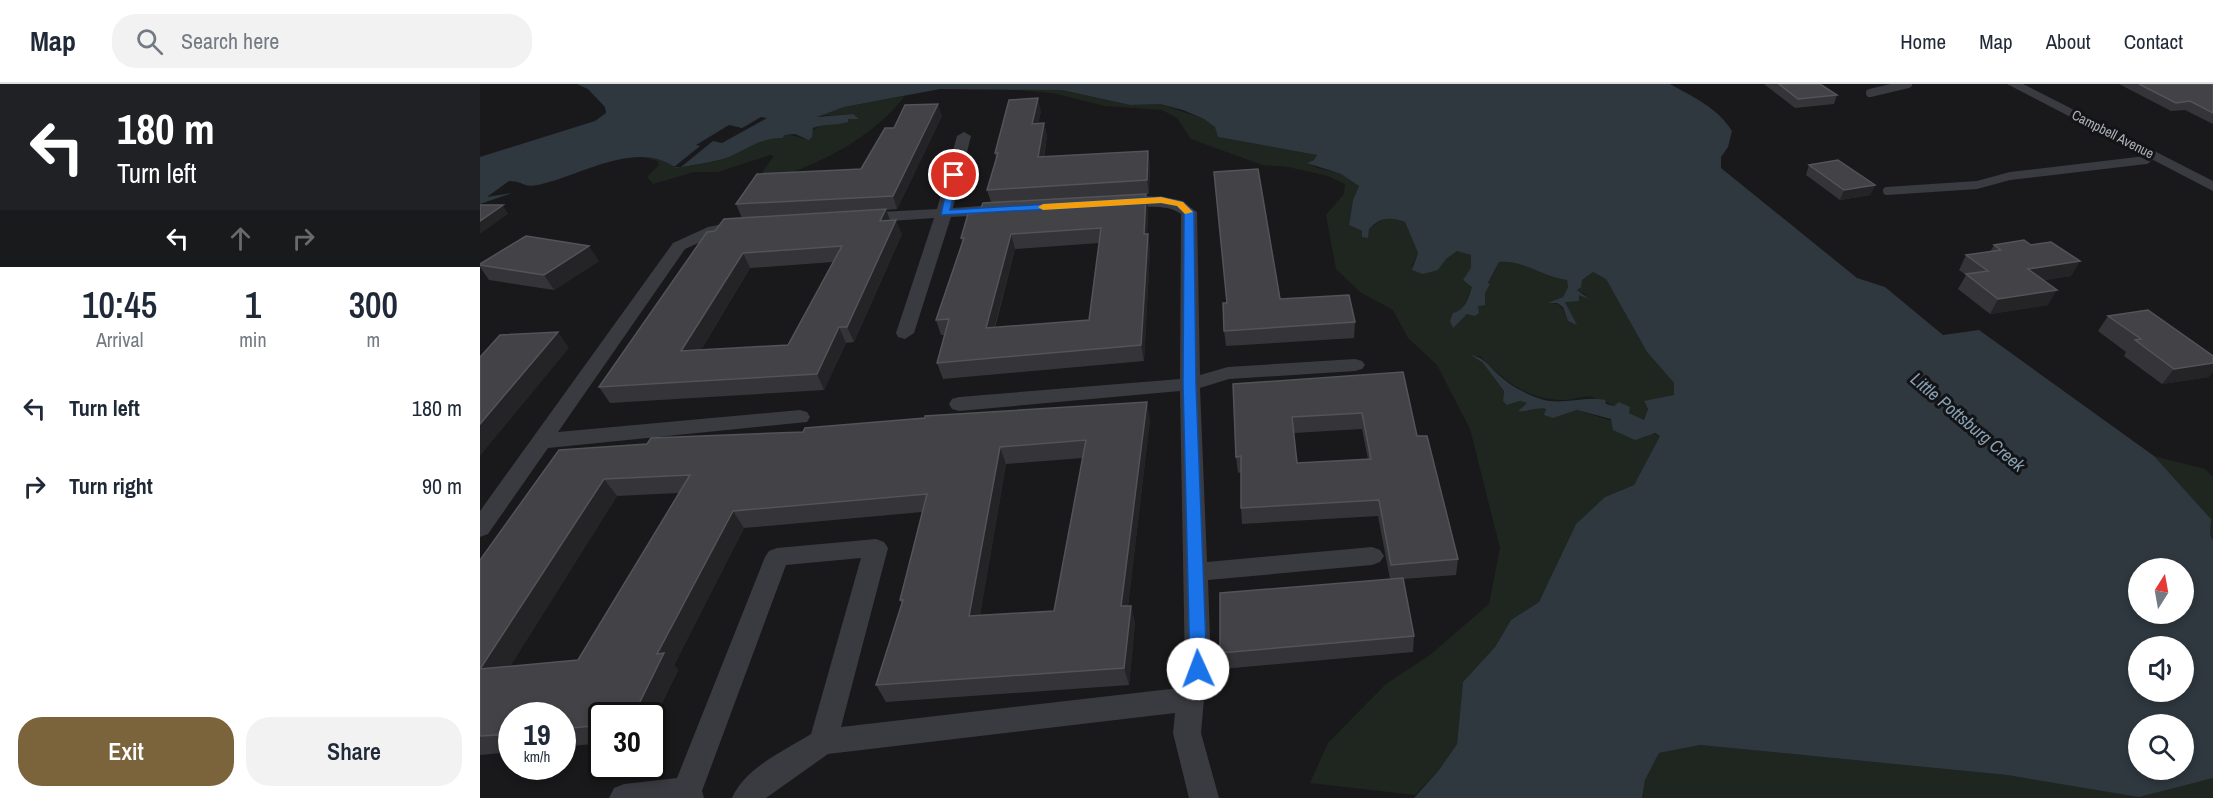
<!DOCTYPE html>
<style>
:root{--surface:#fff;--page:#f2f2f3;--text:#1f2937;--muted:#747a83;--line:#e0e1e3;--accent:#7b643c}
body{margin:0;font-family:"Archivo Narrow",sans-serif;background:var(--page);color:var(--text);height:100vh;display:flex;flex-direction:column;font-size:22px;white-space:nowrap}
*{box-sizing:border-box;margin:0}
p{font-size:20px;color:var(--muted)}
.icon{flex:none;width:33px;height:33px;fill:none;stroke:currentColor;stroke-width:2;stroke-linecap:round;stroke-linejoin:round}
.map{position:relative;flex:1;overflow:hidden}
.panel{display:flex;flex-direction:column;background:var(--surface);width:480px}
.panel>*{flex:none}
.guide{background:#202124;color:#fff;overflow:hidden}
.needle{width:39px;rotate:11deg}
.fabs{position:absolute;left:1648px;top:474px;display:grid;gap:12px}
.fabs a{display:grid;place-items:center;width:66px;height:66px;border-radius:50%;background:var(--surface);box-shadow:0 3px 9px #0003;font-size:30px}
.speed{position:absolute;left:18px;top:618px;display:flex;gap:12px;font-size:30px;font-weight:700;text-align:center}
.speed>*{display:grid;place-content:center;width:78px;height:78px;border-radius:50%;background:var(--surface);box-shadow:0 3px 9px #0003;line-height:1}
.speed small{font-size:15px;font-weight:400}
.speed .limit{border:3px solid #111;border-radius:9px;background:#fff;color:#111}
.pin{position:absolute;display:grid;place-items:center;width:51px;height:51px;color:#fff;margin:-26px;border:3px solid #fff;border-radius:50%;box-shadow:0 2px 6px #0007}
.me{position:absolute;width:66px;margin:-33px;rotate:358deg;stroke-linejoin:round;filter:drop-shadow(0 0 4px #0008)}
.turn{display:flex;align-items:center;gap:21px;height:126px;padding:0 18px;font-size:27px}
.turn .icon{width:78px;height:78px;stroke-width:2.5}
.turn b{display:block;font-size:42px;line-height:51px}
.lanes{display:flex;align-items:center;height:57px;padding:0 18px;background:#0003;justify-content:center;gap:30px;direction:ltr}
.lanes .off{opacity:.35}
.eta{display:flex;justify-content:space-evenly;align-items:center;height:102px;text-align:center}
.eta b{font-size:36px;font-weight:600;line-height:42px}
.cta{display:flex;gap:12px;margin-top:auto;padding:12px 18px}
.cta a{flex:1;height:69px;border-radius:24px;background:var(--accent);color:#fff;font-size:24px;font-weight:600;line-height:69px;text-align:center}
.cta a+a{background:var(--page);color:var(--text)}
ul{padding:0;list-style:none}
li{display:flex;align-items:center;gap:18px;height:78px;padding:0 18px}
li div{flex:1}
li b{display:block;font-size:22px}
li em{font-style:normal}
header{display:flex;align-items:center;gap:36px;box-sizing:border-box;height:84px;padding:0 30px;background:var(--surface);border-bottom:2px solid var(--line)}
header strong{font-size:28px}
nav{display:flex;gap:33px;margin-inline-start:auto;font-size:21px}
.search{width:420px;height:54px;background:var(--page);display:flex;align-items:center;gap:15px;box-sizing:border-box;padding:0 21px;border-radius:24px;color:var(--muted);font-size:22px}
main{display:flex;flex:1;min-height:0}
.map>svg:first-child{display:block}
.green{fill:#1f2620}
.water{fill:#2f383f;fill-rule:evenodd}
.pier{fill:#19191b}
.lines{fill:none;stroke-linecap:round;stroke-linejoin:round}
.lane{stroke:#3a3b40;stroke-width:8}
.street{fill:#3a3b40;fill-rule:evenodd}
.wall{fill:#353539;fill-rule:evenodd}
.shaded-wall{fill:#242427}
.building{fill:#424247;stroke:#525459;stroke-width:1.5;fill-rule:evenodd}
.route{fill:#1a73e8;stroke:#114b97;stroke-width:1.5}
.slow{fill:#f59e0b}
.labels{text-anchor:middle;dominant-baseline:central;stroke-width:6;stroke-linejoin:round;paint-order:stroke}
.far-street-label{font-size:14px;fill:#acb0ba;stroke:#141416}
.water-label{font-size:18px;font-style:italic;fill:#859fb3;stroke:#141416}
</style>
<header>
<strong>Map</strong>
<div class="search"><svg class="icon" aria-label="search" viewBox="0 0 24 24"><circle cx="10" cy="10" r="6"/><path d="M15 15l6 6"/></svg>Search here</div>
<nav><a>Home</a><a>Map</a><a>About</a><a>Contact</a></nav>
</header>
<main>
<section class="panel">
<div class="guide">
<div class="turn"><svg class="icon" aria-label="left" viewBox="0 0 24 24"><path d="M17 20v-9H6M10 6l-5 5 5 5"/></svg><div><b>180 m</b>Turn left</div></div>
<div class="lanes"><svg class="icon" aria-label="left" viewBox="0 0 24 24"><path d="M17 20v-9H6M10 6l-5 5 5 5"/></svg><svg class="icon off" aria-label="ahead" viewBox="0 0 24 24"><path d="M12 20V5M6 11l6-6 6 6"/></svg><svg class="icon off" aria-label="right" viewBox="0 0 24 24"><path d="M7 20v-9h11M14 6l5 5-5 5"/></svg></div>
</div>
<div class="eta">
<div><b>10:45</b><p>Arrival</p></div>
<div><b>1</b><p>min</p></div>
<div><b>300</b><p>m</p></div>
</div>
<ul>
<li><svg class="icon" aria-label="left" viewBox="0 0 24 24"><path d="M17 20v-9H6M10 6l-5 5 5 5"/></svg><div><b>Turn left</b></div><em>180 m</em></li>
<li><svg class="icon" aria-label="right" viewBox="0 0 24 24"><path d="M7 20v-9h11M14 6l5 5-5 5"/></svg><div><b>Turn right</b></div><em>90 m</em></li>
</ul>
<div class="cta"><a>Exit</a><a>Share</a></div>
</section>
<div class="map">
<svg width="1733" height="714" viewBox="0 0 1733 714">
<rect width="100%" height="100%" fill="#19191b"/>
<g class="green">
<path d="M498,3L582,6L649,21L680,20L724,35L736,43L738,53L837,71L834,76L828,78L837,84L861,90L879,102L873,116L869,141L882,147C903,141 896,129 925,138L938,169L932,182L958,186L966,175L977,167L991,171L992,203L977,239L998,221L1019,178C1045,176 1062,193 1087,196L1088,203L1083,213L1069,219C1082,219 1083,225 1088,237L1096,240L1085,218L1098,211H1107L1096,206L1102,196L1113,188L1126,195L1167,268L1194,299V311L1164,318L1168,325L1164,336C1147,329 1130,318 1112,313C1105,311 1093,316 1085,316C1048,316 1025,298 1000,272H993L1003,279L1024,307L1023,317L1028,321L1040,317L1047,319L1039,326C1056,332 1057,313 1073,334L1097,326L1180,352L1154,401L1125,413L1096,440L1059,518L1031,536L1015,563L983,598L977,660L959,686L935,711L830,699L848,659L906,600L950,571L1009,520L1020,464L990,345L957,281L928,254L913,226L880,208L856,185L846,131L864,110L865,100L848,92L808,83L782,81L711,55L697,34L682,26L625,22L573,9Z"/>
<path d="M425,12C388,58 337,81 282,99L275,98L294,72L290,71L238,88H214L173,100L167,93L179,81L177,77L164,73L182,74L196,84C212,81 232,80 248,73C271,63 298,42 324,55C339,42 340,36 363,40L368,35L378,34L373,30L338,32L364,23Z"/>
<polygon points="1674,372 1725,385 1733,393 1733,457 1730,450 1730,434"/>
<polygon points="1220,661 1527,691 1659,712 1733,694 1733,714 1162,714 1165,696 1179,669"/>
</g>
<path class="water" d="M97,0H1190C1213,13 1238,24 1252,47L1248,63L1241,73V84L1377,194L1405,203L1463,251L1499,246L1674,372L1731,435L1730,450L1733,457V694L1659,713L1527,691L1220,661L1179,669L1165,696L1162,714H934L959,686L977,660L983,598L1015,563L1031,536L1059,518L1096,440L1125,413L1154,401L1180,352L1175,349L1155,356L1133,346L1131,335L1097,326L1073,334L1064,331L1066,325C1056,322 1048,329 1038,327L1047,319L1040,317L1027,321L1023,317L1024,307L1003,279L991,271C1005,273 1010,284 1020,292C1032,303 1046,310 1061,315C1082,322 1104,311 1125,316L1126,320L1134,322L1139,318L1150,323L1149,329L1164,336L1168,325L1164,317L1194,311V299L1167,268L1126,195L1113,188L1102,196L1101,203L1097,206L1109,215L1099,211V217L1085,218L1097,241L1088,237L1083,223L1077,219H1068L1083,213L1088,203L1087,196C1062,193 1045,176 1019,178L1008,199L1010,200L1005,209V221L998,222L999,229L995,232L987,230L973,244L970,237L973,229C986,226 988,214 992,203L983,196L991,184V171L977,167L966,175L958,186L943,190L932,186L938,169L925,138C909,133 901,133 889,145L888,154L882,153V147L869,141L873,116L879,102L861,90L827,79L834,76L837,71L738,53L735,43L724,35L703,26L680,20L650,21L582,6L460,5L364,23L337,33L373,30L379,35H368V38C357,42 345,39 333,44L332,53L329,56L315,50L305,51L302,54C279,53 265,68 243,75C228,79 212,81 196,84C156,55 101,92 58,101C42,104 44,97 29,97L7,113L32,109L0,120V73L115,37L126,29L125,23L108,5ZM1659,484H1704V530H1659ZM1659,562H1704V608H1659ZM1659,640H1704V686H1659Z"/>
<polygon class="pier" points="281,33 287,34 242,59 233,57 201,83 194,83 220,62 216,61 249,41 262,44"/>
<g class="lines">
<g class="lane">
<polyline points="1390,9 1428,0"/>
<polyline points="1407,107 1497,101 1530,92 1666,76 1673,70"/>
</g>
<g class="street">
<polygon points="1527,0 1543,0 1733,97 1733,107"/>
<polygon points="484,48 491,52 473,124 527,120 535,125 527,130 471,133 434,249 425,255 418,253 416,249 454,134 381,139 373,134 381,129 457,125 477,52"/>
<path d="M666,112L699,116L717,128L720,291L748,283L875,275L882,277L885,281L882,285L875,287L749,295L720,304L727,478L892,463L900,466L904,472L900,478L892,481L728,496L731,585L724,615L721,649L739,714H709L693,649L695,629L348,670L286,714H252C266,683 304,667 331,650L381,474L306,481L222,707L224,714H129L134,704L144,700L197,694L285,473L289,467L297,464L396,455L404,458L408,464L361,643L699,604L705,585L700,307L479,327L472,325L469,320L472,315L479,313L700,295L701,130C681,115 641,130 631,119L639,114Z"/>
<polygon points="263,136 271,141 269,144 238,150 205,165 78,348 320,326 327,328 330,333 327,338 68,364 8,450 0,453 0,427 193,159 228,143"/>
</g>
</g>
<g class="wall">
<polygon points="1284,0 1340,0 1357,11 1354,20 1315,24"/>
<polygon points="1639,0 1733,0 1733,40 1705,26 1691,27"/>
<path d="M561,27L558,40L564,39L567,52L564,73L670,80L669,110H666L668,124L667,150L670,165L664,277L463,295L457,279L465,251H461L456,236L482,158L481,154L499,129L511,118L507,106L516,75L515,69ZM619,159L609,236L515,244L535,165Z"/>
<path d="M462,32L417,125L406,126L410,136L422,150L374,258L366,259L344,306L130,319L119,303L235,147L262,134L256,120L381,85L414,44ZM353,178L308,261L221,266L270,184Z"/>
<polygon points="1329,81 1395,101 1390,111 1360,116 1326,91"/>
<polygon points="1514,161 1551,161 1600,177 1591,192 1564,196 1568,221 1510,230 1478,205 1486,191 1479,186 1486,171 1510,168"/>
<polygon points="119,177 74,206 9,196 0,183 0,180"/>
<polygon points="800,215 875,238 874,254 746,262 744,247"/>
<polygon points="1628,232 1729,293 1682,300 1644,272 1646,268 1618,247"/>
<path d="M923,288L937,352L978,475L976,491L923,495L934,552L933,568L742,585L740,569L910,495L898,432L762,440L761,424V388L758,389L756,373L753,300ZM882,345L888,375L817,379L814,349Z"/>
<path d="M670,335L648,522H651L655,539L649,601L406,618L396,601L422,521L420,516L442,428L264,444L194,581L198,586L172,640V632H122V659L82,663V632H32V668L0,671V476L79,366ZM603,374L574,527L500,531L526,380ZM199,409L98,576L30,582L137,412Z"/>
</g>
<g class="shaded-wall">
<polygon points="558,14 561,27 555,53 552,40"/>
<polygon points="458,20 462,32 417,125 413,112"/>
<polygon points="564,39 567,52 561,86 558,73"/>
<polygon points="668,67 670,80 669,110 667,96"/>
<polygon points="1395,101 1390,111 1360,116 1364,106"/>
<polygon points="666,110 668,124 667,165 668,150 670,165 664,277 661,261"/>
<polygon points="23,121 28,130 0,150 0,137"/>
<polygon points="406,125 411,139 400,137"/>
<polygon points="416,136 422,150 374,258 367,243"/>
<polygon points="531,150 535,165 510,260 506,244"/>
<polygon points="109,162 119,177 74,206 64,191"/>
<polygon points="263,169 270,184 211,283 201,267"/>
<polygon points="1600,177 1591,192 1540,200 1548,185"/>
<polygon points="1577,206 1568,221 1510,230 1518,215"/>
<polygon points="359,243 366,259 344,306 337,290"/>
<polygon points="78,248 89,264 0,372 0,340"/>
<polygon points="1733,279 1733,288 1729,293 1682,300 1694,285"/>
<polygon points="667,318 670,335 646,539 641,522"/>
<polygon points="520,363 526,380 497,549 489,532"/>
<polygon points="124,395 137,412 18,602 0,585"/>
<polygon points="253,427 264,444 194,581 198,586 172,640 172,632 153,632 177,570"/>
<polygon points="651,522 655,539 649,601 644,584"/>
</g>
<g class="building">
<polygon points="1299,0 1340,0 1357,11 1318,15"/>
<polygon points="1659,0 1733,0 1733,29 1710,17 1696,19"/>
<polygon points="558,14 552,40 564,39 558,73 668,67 667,96 507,106 518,69 515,69 529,16"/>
<polygon points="458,20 413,112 256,120 277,90 381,85 405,44 414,44 425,21"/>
<polygon points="1358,76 1395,101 1364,106 1329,81"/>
<polygon points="778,85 800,215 869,211 875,238 744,247 743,219 747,219 734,88"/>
<path d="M666,110L664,150H668L661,261L457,279L469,235L456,236L484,154H481L488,130L499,129L503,119ZM621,144L609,236L506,244L531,150Z"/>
<polygon points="0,121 23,121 0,137"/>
<path d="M406,125L400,137L416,136L367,243H359L337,290L119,303L227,148L235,147L244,135ZM362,162L308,261L201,267L263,169Z"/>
<polygon points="46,152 109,162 64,191 0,181 0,180"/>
<polygon points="1544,156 1551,161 1571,158 1600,177 1548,185 1577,206 1518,215 1486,190 1508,187 1486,171 1521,166 1514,161"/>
<polygon points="1668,226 1733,272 1733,279 1694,285 1655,256 1661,255 1628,232"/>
<polygon points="78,248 0,340 0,273 20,251"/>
<path d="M923,288L937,352H947L978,475L911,481L899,416L761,424V372L756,373L753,300ZM882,329L891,375L817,379L812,333Z"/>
<path d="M667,318L641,522H651L644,584L396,601L423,516H420L447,410L253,427L177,570L184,569L153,632H122V641L82,645V632H32V650L0,652V476L79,366L167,360L171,354L323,348L325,344L445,334V332ZM606,356L574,527L489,532L520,363ZM210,391L98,576L0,585L124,395Z"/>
<polygon points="923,494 934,552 740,569 740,509"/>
</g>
<polygon class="route" points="474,88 479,91 470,126 681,113 703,118 714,128 716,300 727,585 724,591 718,593 712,591 710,585 703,300 704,129 697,122 681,119 461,131 469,91"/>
<polygon class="slow" points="681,113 703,118 713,128 705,130 697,122 681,119 563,126 558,123 563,120"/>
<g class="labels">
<g class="far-street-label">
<text transform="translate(1633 50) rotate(27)">Campbell Avenue</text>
</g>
<g class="water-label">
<text transform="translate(1488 338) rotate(40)">Little Pottsburg Creek</text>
</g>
</g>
</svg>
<div class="fabs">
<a><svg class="needle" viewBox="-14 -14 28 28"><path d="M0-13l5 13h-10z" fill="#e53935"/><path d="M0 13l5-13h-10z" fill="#747a83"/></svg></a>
<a><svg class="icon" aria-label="sound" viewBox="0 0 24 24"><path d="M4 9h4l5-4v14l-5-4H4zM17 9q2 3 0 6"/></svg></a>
<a><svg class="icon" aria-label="search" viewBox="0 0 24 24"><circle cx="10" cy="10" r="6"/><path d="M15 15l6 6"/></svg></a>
</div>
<div class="speed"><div>19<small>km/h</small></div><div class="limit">30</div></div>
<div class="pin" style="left:474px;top:91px;background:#d93025"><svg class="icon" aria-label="arrive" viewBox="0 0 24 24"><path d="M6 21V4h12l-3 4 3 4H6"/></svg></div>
<svg class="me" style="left:718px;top:585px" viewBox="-20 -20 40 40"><circle r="19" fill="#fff"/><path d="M0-13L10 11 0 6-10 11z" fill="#1a73e8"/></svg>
</div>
</main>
